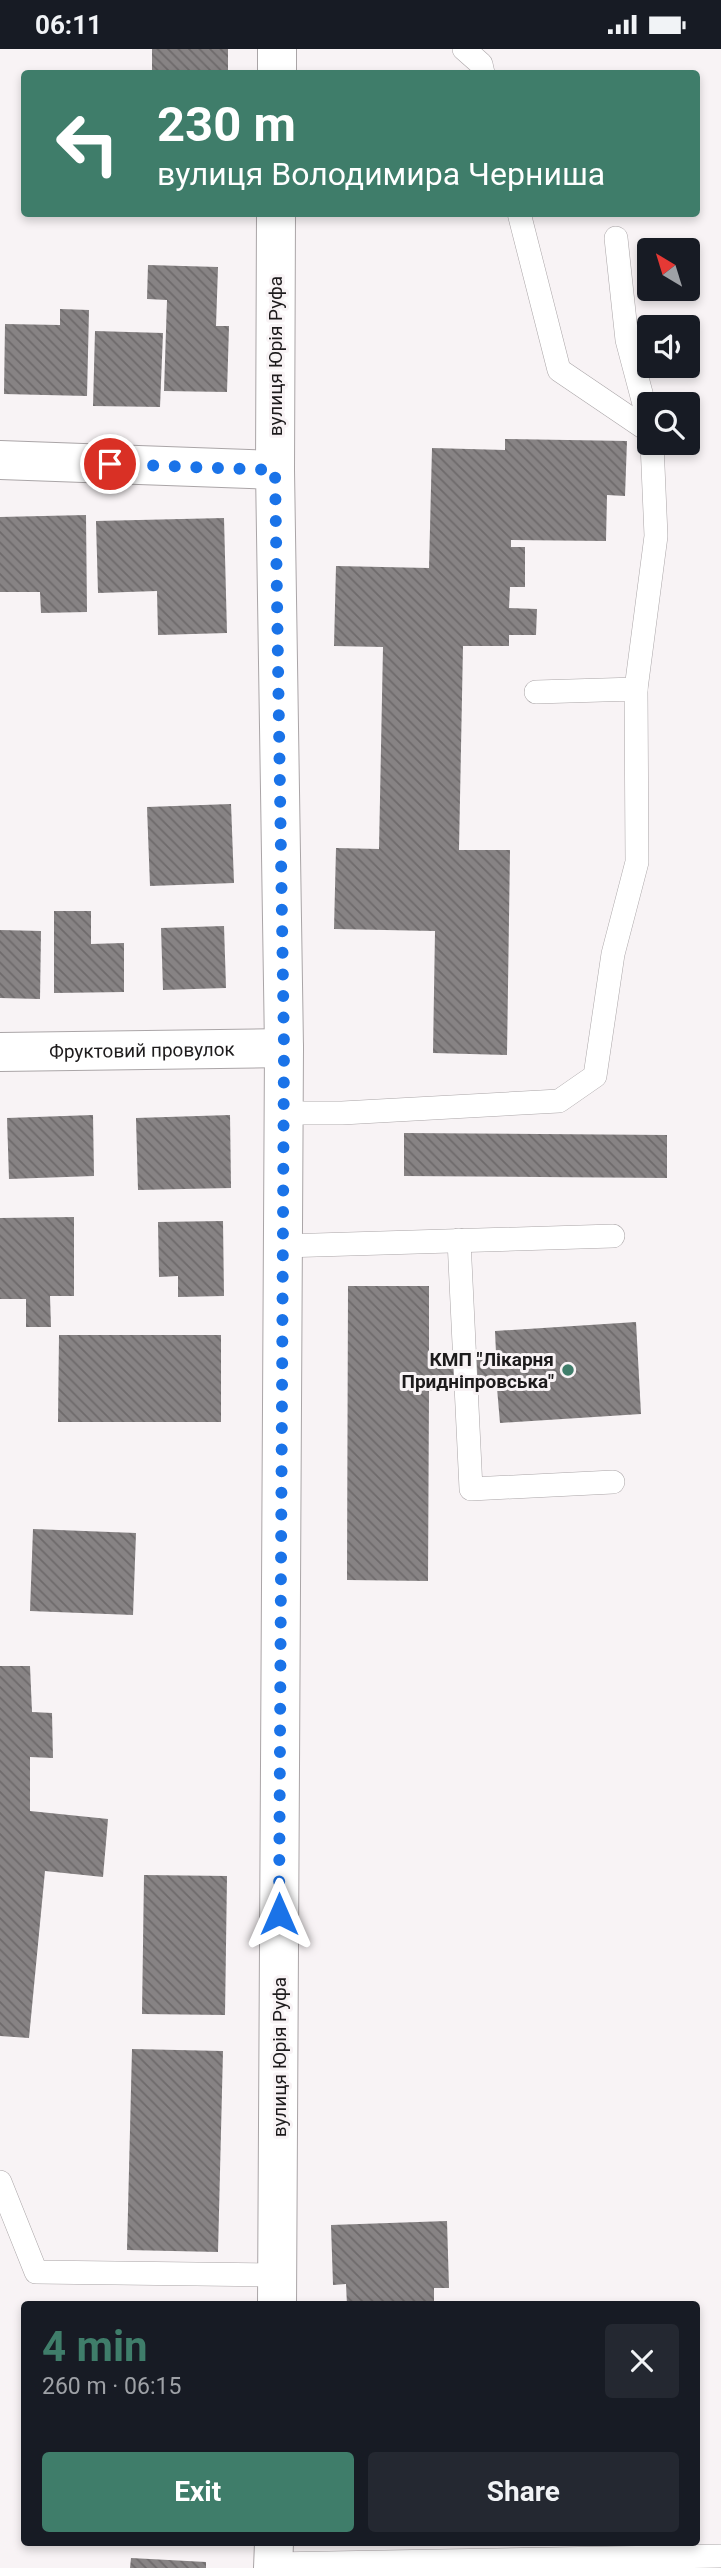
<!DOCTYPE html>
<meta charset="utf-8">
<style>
:root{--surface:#171b24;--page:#242831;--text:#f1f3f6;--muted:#9ea1a6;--accent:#3f7d6a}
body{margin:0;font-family:Roboto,sans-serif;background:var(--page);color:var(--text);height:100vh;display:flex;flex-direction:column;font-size:26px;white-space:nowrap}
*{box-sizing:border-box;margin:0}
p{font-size:23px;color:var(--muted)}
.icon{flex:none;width:38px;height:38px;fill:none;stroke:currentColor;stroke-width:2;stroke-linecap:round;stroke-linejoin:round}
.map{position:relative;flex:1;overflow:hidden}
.panel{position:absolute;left:21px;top:2252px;width:679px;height:245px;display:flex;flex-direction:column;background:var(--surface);border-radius:7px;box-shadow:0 4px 10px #0003}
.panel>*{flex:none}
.top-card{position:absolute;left:21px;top:21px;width:679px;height:147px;border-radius:7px;box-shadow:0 4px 10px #0003;background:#3f7d6a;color:#fff;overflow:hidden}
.needle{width:46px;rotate:322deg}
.fabs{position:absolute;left:637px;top:189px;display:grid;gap:14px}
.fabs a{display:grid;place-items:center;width:63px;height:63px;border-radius:7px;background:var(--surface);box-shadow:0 4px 10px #0003;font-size:35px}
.pin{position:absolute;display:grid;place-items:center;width:60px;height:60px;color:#fff;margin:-30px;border:4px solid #fff;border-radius:50%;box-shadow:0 2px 7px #0007}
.me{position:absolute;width:77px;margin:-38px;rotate:0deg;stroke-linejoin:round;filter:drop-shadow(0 0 5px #0008)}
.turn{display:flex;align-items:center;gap:24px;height:147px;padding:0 21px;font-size:32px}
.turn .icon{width:91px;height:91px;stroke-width:2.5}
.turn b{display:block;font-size:49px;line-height:60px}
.round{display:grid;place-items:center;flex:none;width:74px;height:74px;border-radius:7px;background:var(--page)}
.head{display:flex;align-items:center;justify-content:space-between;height:119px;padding:0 21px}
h1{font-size:42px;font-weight:700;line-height:52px;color:var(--accent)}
.button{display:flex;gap:14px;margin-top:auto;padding:14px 21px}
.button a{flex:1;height:80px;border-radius:7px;background:var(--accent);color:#fff;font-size:28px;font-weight:700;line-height:80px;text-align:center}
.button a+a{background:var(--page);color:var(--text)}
.status{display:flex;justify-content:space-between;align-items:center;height:49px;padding:0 35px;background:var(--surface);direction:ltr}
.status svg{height:19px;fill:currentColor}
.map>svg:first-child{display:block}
.building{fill:url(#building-back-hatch)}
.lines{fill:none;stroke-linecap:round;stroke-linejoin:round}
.service-casing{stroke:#aaa5a7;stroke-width:24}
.minor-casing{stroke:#aaa5a7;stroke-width:40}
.primary-casing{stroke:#aaa5a7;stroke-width:40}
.service{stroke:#fff;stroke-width:23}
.minor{stroke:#fff;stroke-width:38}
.primary{stroke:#fff;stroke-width:38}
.route{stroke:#1a73e8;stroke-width:12;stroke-dasharray:0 21.6}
.poi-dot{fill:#3f7d6a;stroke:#f8f3f5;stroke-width:2.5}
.labels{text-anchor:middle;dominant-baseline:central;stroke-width:6;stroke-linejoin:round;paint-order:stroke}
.street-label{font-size:19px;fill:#1d1b1c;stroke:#f8f3f5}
.poi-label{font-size:19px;font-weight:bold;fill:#1d1b1c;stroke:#f8f3f5;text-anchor:end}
</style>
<div class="status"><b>06:11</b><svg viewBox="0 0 49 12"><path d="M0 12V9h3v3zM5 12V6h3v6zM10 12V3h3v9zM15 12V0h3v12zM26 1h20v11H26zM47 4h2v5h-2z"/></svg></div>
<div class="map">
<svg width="721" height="2519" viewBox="0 0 721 2519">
<defs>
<pattern id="building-back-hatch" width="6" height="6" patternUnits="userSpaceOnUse" patternTransform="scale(1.75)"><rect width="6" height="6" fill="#878384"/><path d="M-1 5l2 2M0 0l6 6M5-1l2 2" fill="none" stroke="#6e6a6b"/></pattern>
</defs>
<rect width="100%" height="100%" fill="#f8f3f5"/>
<g class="building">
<rect x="152" y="0" width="76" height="24"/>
<polygon points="148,216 218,218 216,277 229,277 227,343 164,342 167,251 147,250"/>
<polygon points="60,260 89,261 87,347 4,345 5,275 60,276"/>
<polygon points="95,282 163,284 160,358 93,357"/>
<polygon points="505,390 627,392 625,447 607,446 606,492 511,491 511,498 525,498 525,538 510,538 509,559 537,560 536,586 509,586 509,597 463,597 459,801 510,801 507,1006 433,1004 435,882 334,880 336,799 379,800 383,598 334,597 336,517 429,519 432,399 505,401"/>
<polygon points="86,466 87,563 41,564 40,543 0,543 0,468"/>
<polygon points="224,469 227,584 158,586 157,542 98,544 96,472"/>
<polygon points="231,755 234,834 150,837 147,758"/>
<polygon points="54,862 91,862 91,895 124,894 124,943 54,944"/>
<polygon points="224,877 226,939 163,941 161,879"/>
<polygon points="0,881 41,882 40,950 0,949"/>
<polygon points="93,1066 94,1127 9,1130 7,1069"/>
<polygon points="230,1066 231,1139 138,1141 136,1069"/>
<polygon points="404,1084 667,1086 667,1129 404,1127"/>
<polygon points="74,1168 74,1247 50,1247 51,1278 26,1278 26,1250 0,1250 0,1169"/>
<polygon points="223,1172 224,1247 178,1248 178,1227 159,1228 158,1173"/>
<polygon points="348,1237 429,1237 429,1309 496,1304 495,1282 636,1273 641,1365 500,1374 497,1339 429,1342 428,1532 347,1531"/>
<polygon points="59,1286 221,1286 221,1373 58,1373"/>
<polygon points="33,1480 136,1484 133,1566 30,1562"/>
<polygon points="0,1617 30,1617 32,1663 52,1664 53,1709 30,1708 30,1762 108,1770 103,1828 45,1822 29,1989 0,1987"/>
<polygon points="144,1826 227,1827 225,1966 142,1965"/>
<polygon points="132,2000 223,2002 218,2203 127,2201"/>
<polygon points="447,2172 449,2239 434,2239 434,2256 347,2256 346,2235 333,2236 331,2176"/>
<polygon points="131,2509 206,2513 206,2519 130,2519"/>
</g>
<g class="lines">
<g class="service-casing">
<g id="service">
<polyline points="464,0 481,15 483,24"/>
<polyline points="519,164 559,321 649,382"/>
<polyline points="616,189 627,291 649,374"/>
<polyline points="636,640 656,487 652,394"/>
<polyline points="284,1064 342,1064 559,1052 595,1027 613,905 637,813 636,640 536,643"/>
<polyline points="459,1191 471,1440 613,1433"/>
<polyline points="283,1197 613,1187"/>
<polyline points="0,2133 36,2223 277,2226"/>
<polyline points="273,2515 721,2507"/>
</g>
</g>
<g class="minor-casing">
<g id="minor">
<polyline points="0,411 275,421"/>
<path id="s1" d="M0,1003L284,999"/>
</g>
</g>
<g class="primary-casing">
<g id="primary">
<polyline points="277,24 277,0"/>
<polyline points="276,164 275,421 284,999 277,2256"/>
<polyline points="273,2519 274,2494"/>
</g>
</g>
<use href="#service" class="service"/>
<use href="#minor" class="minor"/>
<use href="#primary" class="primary"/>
</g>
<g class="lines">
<polyline class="route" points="110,415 275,421 284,999 279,1865"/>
</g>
<circle class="poi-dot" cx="568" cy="1321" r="7"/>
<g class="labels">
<g class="street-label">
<text transform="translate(275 307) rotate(-90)">вулиця Юрія Руфа</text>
<text stroke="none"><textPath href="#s1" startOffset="142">Фруктовий провулок</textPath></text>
<text transform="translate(279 2008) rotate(-90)">вулиця Юрія Руфа</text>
</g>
<g class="poi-label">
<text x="554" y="1310">КМП "Лікарня<tspan x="554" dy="22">Придніпровська"</tspan></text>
</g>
</g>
</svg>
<div class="fabs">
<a><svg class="needle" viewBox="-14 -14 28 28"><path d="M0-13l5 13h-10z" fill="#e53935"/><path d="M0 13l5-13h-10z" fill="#9ea1a6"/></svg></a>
<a><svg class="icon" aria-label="sound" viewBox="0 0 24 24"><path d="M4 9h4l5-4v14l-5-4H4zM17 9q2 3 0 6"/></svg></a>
<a><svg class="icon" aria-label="search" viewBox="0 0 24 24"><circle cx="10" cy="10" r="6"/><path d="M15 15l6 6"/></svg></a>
</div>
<div class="pin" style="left:110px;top:415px;background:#d93025"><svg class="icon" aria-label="arrive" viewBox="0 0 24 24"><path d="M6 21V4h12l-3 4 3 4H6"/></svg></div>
<svg class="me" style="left:279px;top:1865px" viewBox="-20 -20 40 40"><path d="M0-17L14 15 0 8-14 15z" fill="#1a73e8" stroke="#fff" stroke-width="4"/></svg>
<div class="top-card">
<div class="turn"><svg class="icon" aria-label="left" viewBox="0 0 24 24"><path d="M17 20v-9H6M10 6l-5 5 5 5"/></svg><div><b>230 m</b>вулиця Володимира Черниша</div></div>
</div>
<section class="panel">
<div class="head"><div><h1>4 min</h1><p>260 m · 06:15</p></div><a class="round"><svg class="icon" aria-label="close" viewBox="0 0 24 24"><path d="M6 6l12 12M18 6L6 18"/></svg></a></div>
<div class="button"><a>Exit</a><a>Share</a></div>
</section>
</div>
